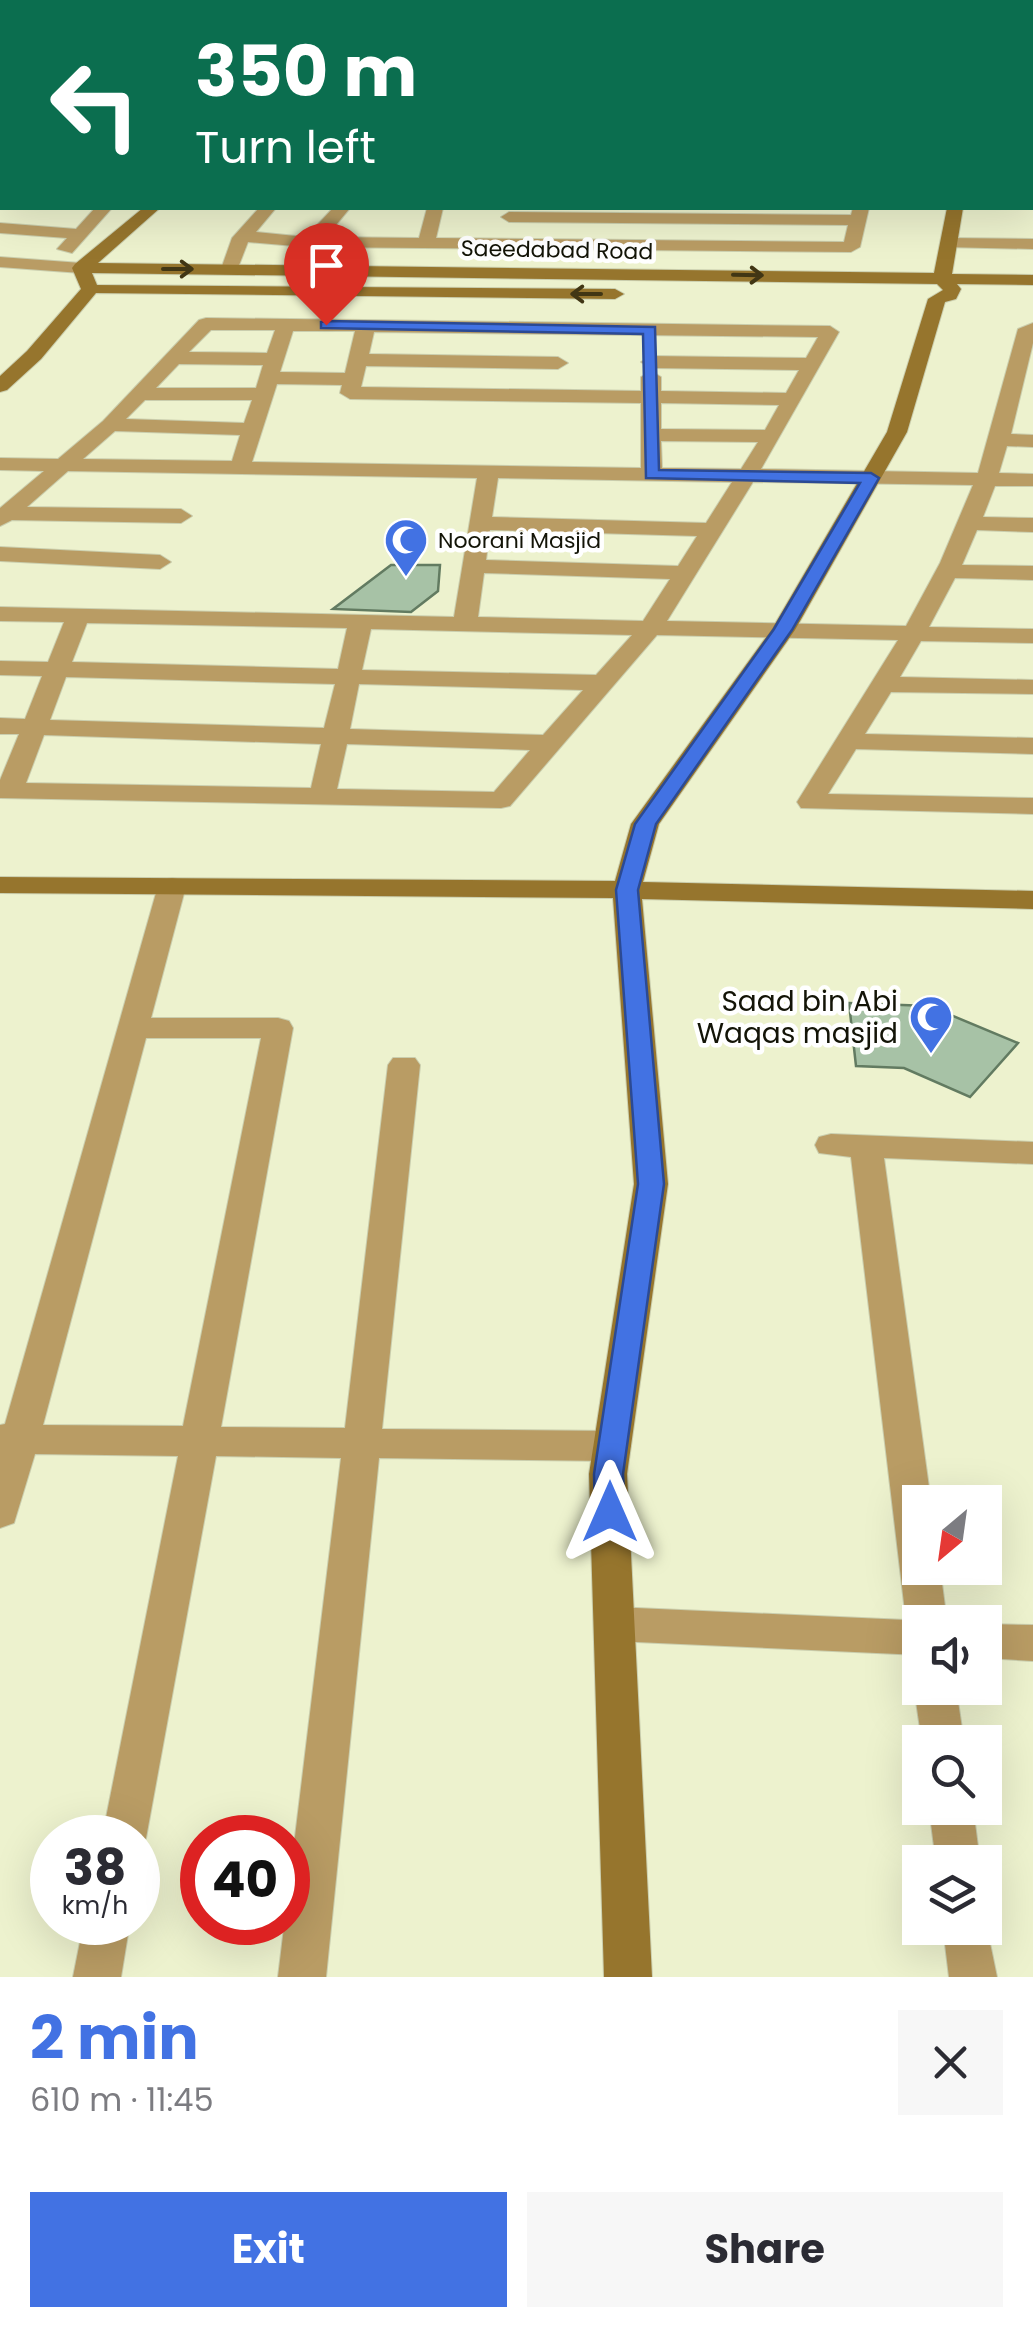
<!DOCTYPE html>
<meta charset="utf-8">
<style>
:root{--surface:#fff;--page:#f7f7f7;--text:#2b2b33;--muted:#7c7c81;--accent:#4272e3}
body{margin:0;font-family:Poppins,sans-serif;background:var(--page);color:var(--text);height:100vh;display:flex;flex-direction:column;font-size:38px;white-space:nowrap}
*{box-sizing:border-box;margin:0}
p{font-size:32px;color:var(--muted)}
.icon{flex:none;width:55px;height:55px;fill:none;stroke:currentColor;stroke-width:2;stroke-linecap:round;stroke-linejoin:round}
.map{position:relative;height:1977px;overflow:hidden}
.side{display:flex;flex-direction:column;background:var(--surface);flex:1}
.side>*{flex:none}
.top-card{position:absolute;left:0px;top:0px;width:1035px;height:210px;box-shadow:0 10px 40px #0002;background:#0b6e4f;color:#fff;overflow:hidden}
.needle{width:65px;rotate:209deg}
.fabs{position:absolute;left:902px;top:1485px;display:grid;gap:20px}
.fabs a{display:grid;place-items:center;width:100px;height:100px;border-radius:0px;background:var(--surface);box-shadow:0 10px 40px #0002;font-size:50px}
.speed{position:absolute;left:30px;top:1815px;display:flex;gap:20px;font-size:50px;font-weight:700;text-align:center}
.speed>*{display:grid;place-content:center;width:130px;height:130px;border-radius:50%;background:var(--surface);box-shadow:0 10px 40px #0002;line-height:1}
.speed small{font-size:25px;font-weight:400}
.speed .limit{border:15px solid #d22;background:#fff;color:#111}
.pin{position:absolute;display:grid;place-items:center;width:85px;height:85px;color:#fff;margin:-102px -42px;border-radius:50% 50% 50% 0;rotate:-45deg;box-shadow:0 0 10px #0007}
.pin .icon{rotate:45deg}
.me{position:absolute;width:110px;margin:-55px;rotate:0deg;stroke-linejoin:round;filter:drop-shadow(0 0 8px #0008)}
.turn{display:flex;align-items:center;gap:35px;height:210px;padding:0 30px;font-size:45px}
.turn .icon{width:130px;height:130px;stroke-width:2.5}
.turn b{display:block;font-size:70px;line-height:85px}
.round{display:grid;place-items:center;flex:none;width:105px;height:105px;border-radius:0px;background:var(--page)}
.headline{display:flex;align-items:center;justify-content:space-between;height:170px;padding:0 30px}
h1{font-size:60px;font-weight:700;line-height:75px;color:var(--accent)}
.button{display:flex;gap:20px;margin-top:auto;padding:20px 30px}
.button a{flex:1;height:115px;border-radius:0px;background:var(--accent);color:#fff;font-size:40px;font-weight:700;line-height:115px;text-align:center}
.button a+a{background:var(--page);color:var(--text)}
.map>svg:first-child{display:block}
.building{fill:#a7c2a6;stroke:#627b61;stroke-width:2.5}
.lines{fill:none;stroke-linecap:round;stroke-linejoin:round}
.street-casing{stroke:#caceae;stroke-width:2}
.secondary-casing{stroke:#caceae;stroke-width:2}
.street{fill:#b99c64;fill-rule:evenodd}
.secondary{fill:#96752d;fill-rule:evenodd}
.oneway{stroke:#413614}
.route{fill:#4272e3;stroke:#2b4a94;stroke-width:2.5}
.labels{text-anchor:middle;dominant-baseline:central;stroke-width:9;stroke-linejoin:round;paint-order:stroke}
.far-street-label{font-size:22px;fill:#131407;stroke:#fff}
.far-poi-label{font-size:22px;fill:#131407;stroke:#fff;text-anchor:start}
.poi-label{font-size:28px;fill:#131407;stroke:#fff;text-anchor:end}
</style>
<div class="map">
<svg width="1033" height="1977" viewBox="0 0 1033 1977">
<rect width="100%" height="100%" fill="#edf2ce"/>
<g class="building">
<polygon points="391,565 440,565 438,591 411,612 333,609"/>
<polygon points="849,1003 929,1006 1018,1043 970,1097 904,1068 856,1066"/>
</g>
<g class="lines">
<g class="street-casing">
<g id="street">
<polygon points="222,0 265,0 266,2 223,2"/>
<rect x="0" y="11" width="2" height="8"/>
<rect x="1032" y="25" width="1" height="8"/>
<rect x="1032" y="76" width="1" height="8"/>
<rect x="0" y="83" width="2" height="8"/>
<rect x="1032" y="143" width="1" height="10"/>
<rect x="0" y="144" width="2" height="10"/>
<polygon points="0,167 2,168 2,178 0,177"/>
<rect x="0" y="190" width="2" height="10"/>
<polygon points="95,208 112,208 72,253 57,249 67,238 0,233 0,223 76,229"/>
<polygon points="259,208 276,208 256,232 306,237 333,208 350,208 326,237 419,238 427,208 443,208 436,238 844,242 848,225 509,222 501,217 509,212 851,215 853,208 869,208 860,247 851,252 306,247 248,242 236,273 224,273 221,269 232,238"/>
<polygon points="950,238 1033,239 1033,249 944,247 941,243"/>
<polygon points="0,257 81,263 90,268 81,273 0,267"/>
<path d="M206,318L830,326L839,332L761,469L978,473L1018,329L1033,323V343L1011,434L1033,435V447L1007,446L999,473L1033,474V486H995L983,517L1033,518V532L977,530L962,565L1033,566V580L955,578L929,627L1033,629V643L921,641L900,677L1033,680V694L891,692L865,734L1033,738V754L856,749L828,794L1033,798V814L801,808L797,802L898,640L657,635L510,806L501,808L0,798V780L19,734H0V718L25,719L42,676L0,675V661L48,662L64,622L0,621V607L454,617L477,478L68,471L27,507L181,509L192,516L181,523L12,520L0,526V508L44,471L0,470V458L58,459L103,421L199,320ZM211,330H275L267,353L189,352ZM293,331H355L345,373L280,372ZM374,332L818,337L806,358L651,356L641,362L651,368L799,370L786,393L661,391V377L651,371L641,377V391L361,387L366,366L558,369L568,363L558,357L369,354ZM179,364L263,365L256,388H156ZM277,384L342,385L340,393L350,399L641,403V468L252,462ZM145,400H252L244,423L126,419ZM661,403L779,405L765,430L661,429ZM115,431L240,435L232,461L83,459ZM661,441L758,442L741,469L662,468ZM498,478L732,482L706,523L492,517ZM753,482L973,485L940,563L906,626L667,621ZM490,530L697,536L678,566L486,560ZM484,573L670,579L643,621L478,617ZM87,623L347,628L338,669L72,662ZM371,629L632,635L596,675L362,670ZM66,677L335,684L324,728L50,720ZM359,684L583,690L543,735L350,729ZM44,735L321,744L311,788L26,783ZM347,744L530,750L494,792L337,789Z"/>
<polygon points="0,547 160,555 171,562 160,569 0,561"/>
<path d="M172,878L182,880L186,886L151,1018H278L289,1021L293,1028L221,1427L345,1428L388,1065L393,1058H415L420,1065L382,1429L612,1431L625,1436L631,1446L625,1456L612,1461L379,1458L326,1977H278L341,1458L216,1456L146,1838L138,1853V1838H102L178,1456L35,1454L14,1523L0,1528V1425L5,1424L158,886L162,880ZM146,1038H261L183,1426L43,1425Z"/>
<polygon points="831,1134 1033,1142 1033,1164 884,1158 931,1502 920,1502 920,1568 940,1568 947,1622 920,1622 920,1655 614,1641 600,1636 594,1624 600,1612 614,1607 906,1620 851,1157 819,1153 815,1145 819,1137"/>
<polygon points="985,1624 1033,1625 1033,1661 985,1658"/>
<polygon points="920,1675 920,1688 956,1688 964,1742 922,1742 914,1688"/>
<polygon points="929,1808 973,1808 980,1862 936,1862"/>
<polygon points="985,1919 997,1977 949,1977 943,1928 985,1928"/>
<polygon points="84,1922 130,1922 121,1977 73,1977"/>
</g>
</g>
<g class="secondary-casing">
<g id="secondary">
<rect x="369" y="0" width="12" height="2"/>
<rect x="1032" y="5" width="1" height="8"/>
<polygon points="143,208 160,208 98,263 934,273 947,208 963,208 952,274 1033,275 1033,285 957,284 961,289 956,299 945,302 907,432 795,630 659,824 643,882 1033,891 1033,909 642,899 668,1184 627,1474 652,1977 604,1977 589,1474 634,1184 613,898 0,893 0,877 615,881 631,824 772,629 887,432 928,299 943,290 937,284 92,273 97,285 615,289 624,294 615,299 96,293 41,359 7,390 0,392 0,376 27,351 81,289 72,268 75,264"/>
</g>
</g>
<use href="#street" class="street"/>
<use href="#secondary" class="secondary"/>
</g>
<defs><path id="oneway-shaft" d="M-6 0H5M1.5-3L5.5 0L1.5 3" fill="none" stroke-width="1.6" stroke-linecap="round" stroke-linejoin="round" transform="scale(2.5)"/></defs>
<g class="oneway">
<use href="#oneway-shaft" transform="translate(178 269)"/>
<use href="#oneway-shaft" transform="translate(748 275) rotate(1)"/>
<use href="#oneway-shaft" transform="translate(586 294) rotate(-180)"/>
</g>
<polygon class="route" points="326,321 655,327 659,470 871,473 879,478 792,630 656,824 638,890 664,1184 623,1474 625,1512 620,1520 610,1523 599,1520 595,1512 594,1474 638,1184 616,890 635,824 774,629 860,483 646,478 643,334 321,328 321,322"/>
<defs>
<g id="mosque-pin" transform="scale(2.25)"><path d="M0 17L-7.5 6A9.5 9.5 0 1 1 7.5 6Z" fill="#4272e3" stroke="#fff"/><path d="M3.5-4.9A6 6 0 1 0 3.5 4.9A5 5 0 1 1 3.5-4.9Z" fill="#fff"/></g>
</defs>
<g fill-rule="evenodd">
<use href="#mosque-pin" x="406" y="540"/>
<use href="#mosque-pin" x="931" y="1017"/>
</g>
<g class="labels">
<g class="far-street-label">
<text transform="translate(557 250) rotate(1)">Saeedabad Road</text>
</g>
<g class="far-poi-label">
<text x="438" y="540">Noorani Masjid</text>
</g>
<g class="poi-label">
<text x="898" y="1001">Saad bin Abi<tspan x="898" dy="32">Waqas masjid</tspan></text>
</g>
</g>
</svg>
<div class="fabs">
<a><svg class="needle" viewBox="-14 -14 28 28"><path d="M0-13l5 13h-10z" fill="#e53935"/><path d="M0 13l5-13h-10z" fill="#7c7c81"/></svg></a>
<a><svg class="icon" aria-label="sound" viewBox="0 0 24 24"><path d="M4 9h4l5-4v14l-5-4H4zM17 9q2 3 0 6"/></svg></a>
<a><svg class="icon" aria-label="search" viewBox="0 0 24 24"><circle cx="10" cy="10" r="6"/><path d="M15 15l6 6"/></svg></a>
<a><svg class="icon" aria-label="layers" viewBox="0 0 24 24"><path d="M12 4l9 5-9 5-9-5zM3 14l9 5 9-5"/></svg></a>
</div>
<div class="speed"><div>38<small>km/h</small></div><div class="limit">40</div></div>
<div class="pin" style="left:326px;top:325px;background:#d93025"><svg class="icon" aria-label="arrive" viewBox="0 0 24 24"><path d="M6 21V4h12l-3 4 3 4H6"/></svg></div>
<svg class="me" style="left:610px;top:1512px" viewBox="-20 -20 40 40"><path d="M0-17L14 15 0 8-14 15z" fill="#4272e3" stroke="#fff" stroke-width="4"/></svg>
<div class="top-card">
<div class="turn"><svg class="icon" aria-label="left" viewBox="0 0 24 24"><path d="M17 20v-9H6M10 6l-5 5 5 5"/></svg><div><b>350 m</b>Turn left</div></div>
</div>
</div>
<section class="side">
<div class="headline"><div><h1>2 min</h1><p>610 m · 11:45</p></div><a class="round"><svg class="icon" aria-label="close" viewBox="0 0 24 24"><path d="M6 6l12 12M18 6L6 18"/></svg></a></div>
<div class="button"><a>Exit</a><a>Share</a></div>
</section>
